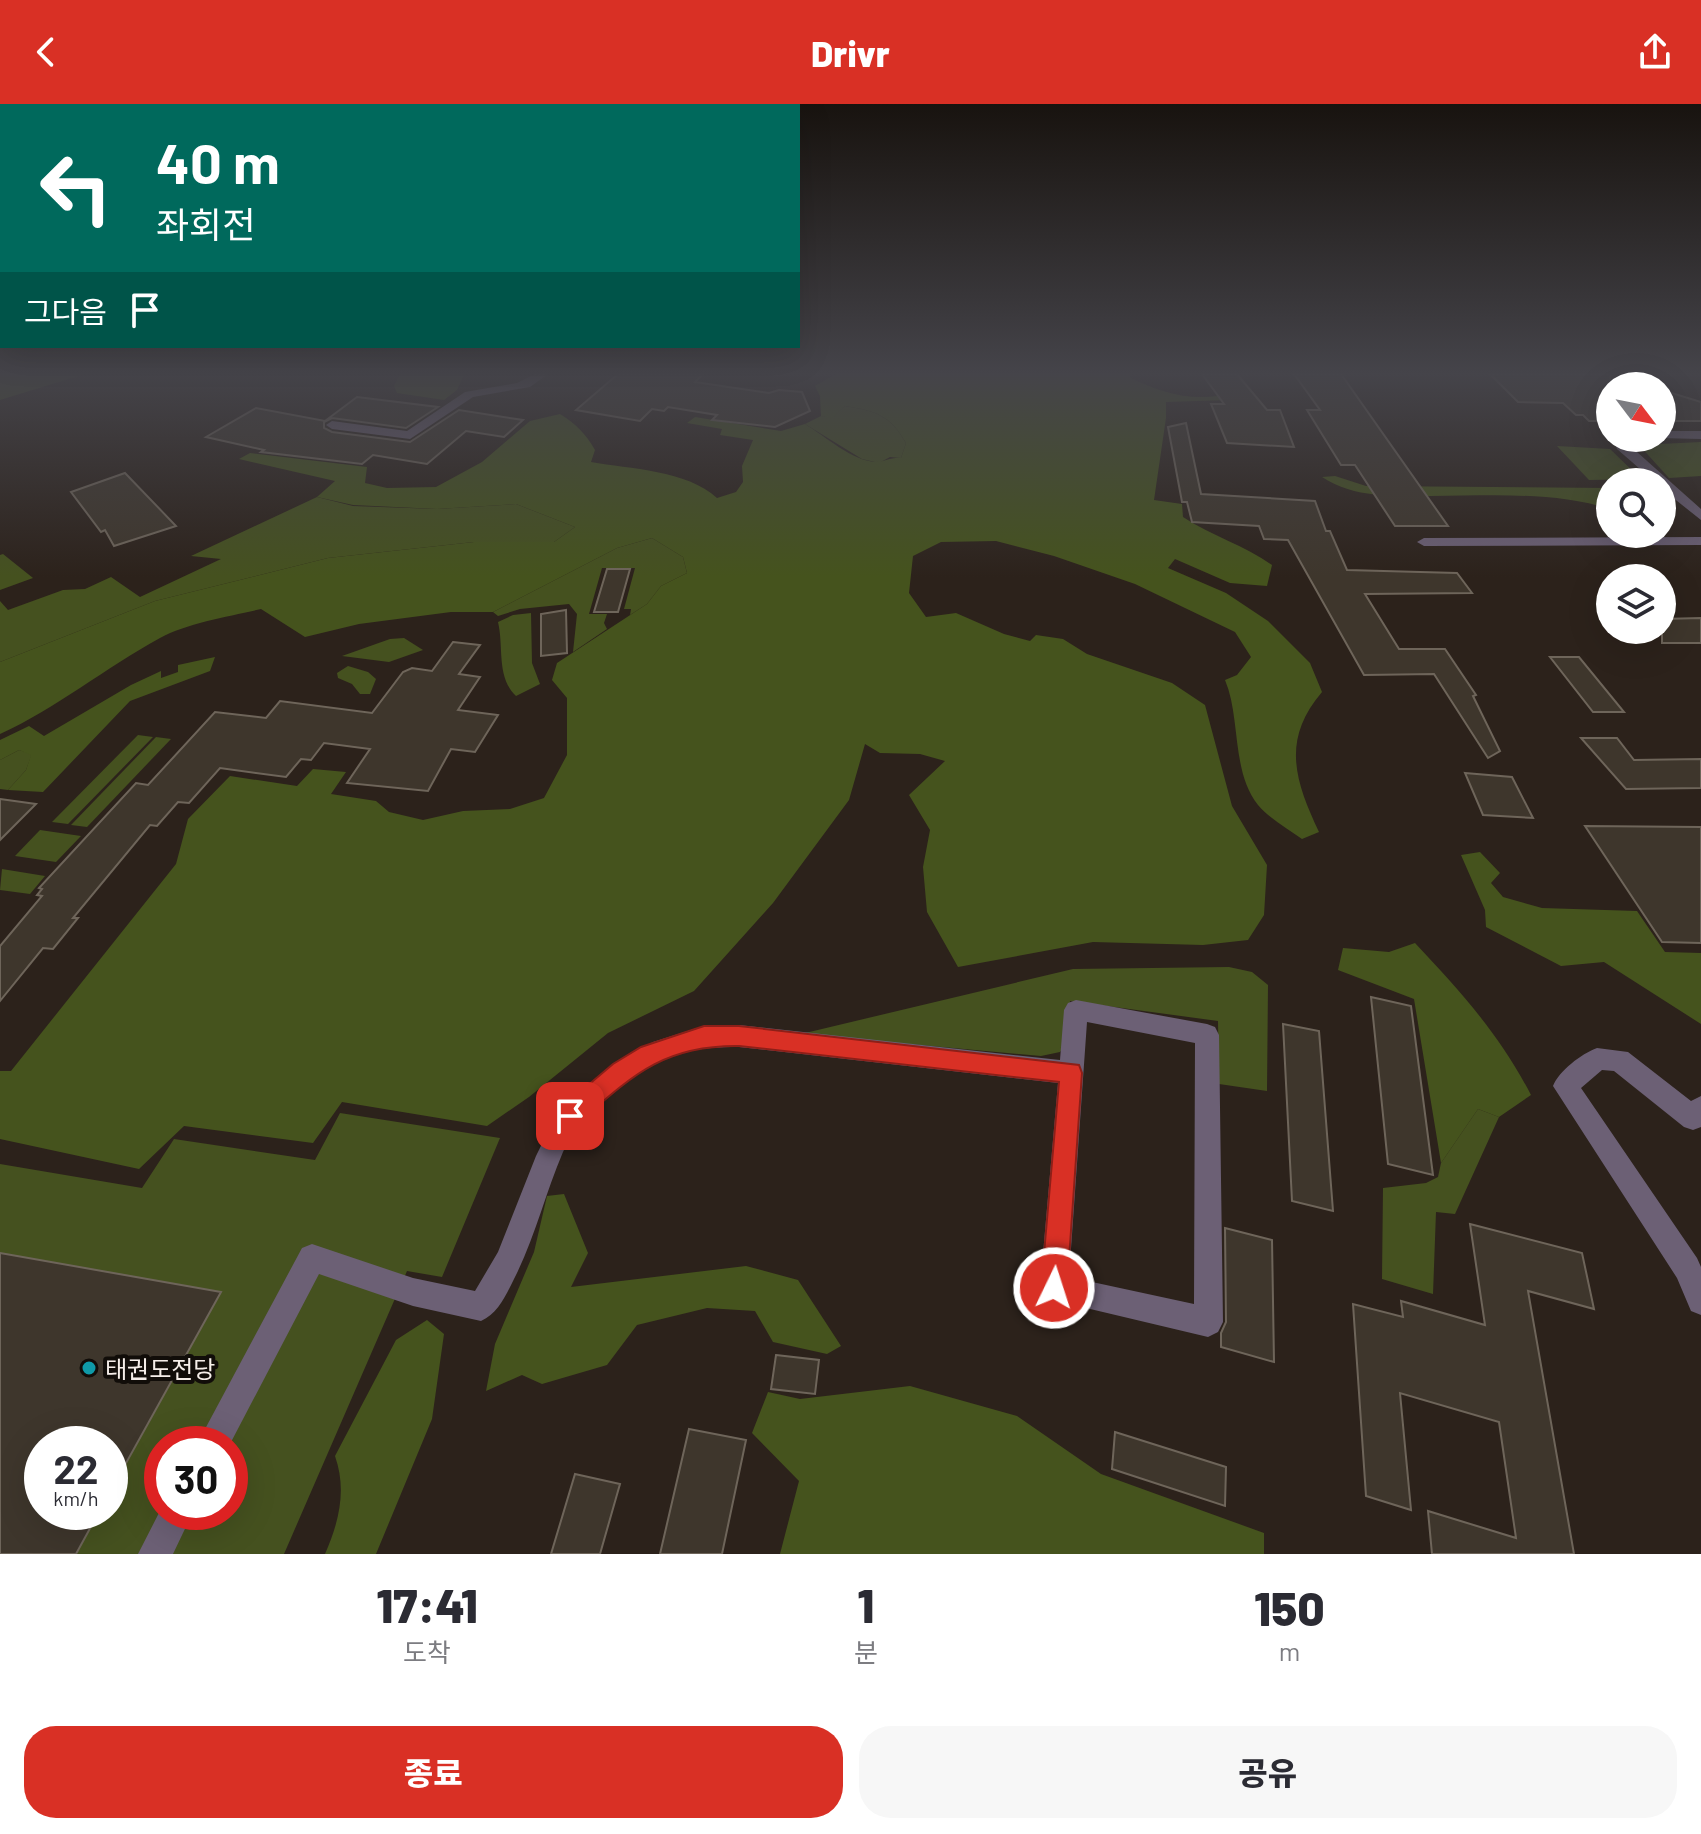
<!DOCTYPE html>
<html lang="ko">
<meta charset="utf-8">
<style>
:root{--surface:#fff;--page:#f7f7f7;--text:#2b2b33;--muted:#7c7c81;--accent:#d93025}
body{margin:0;font-family:Barlow,"Noto Sans KR",sans-serif;background:var(--page);color:var(--text);height:100vh;display:flex;flex-direction:column;font-size:30px;white-space:nowrap}
*{box-sizing:border-box;margin:0}
p{font-size:26px;color:var(--muted)}
.icon{flex:none;width:44px;height:44px;fill:none;stroke:currentColor;stroke-width:2;stroke-linecap:round;stroke-linejoin:round}
.map{position:relative;height:1450px;overflow:hidden}
.panel{display:flex;flex-direction:column;background:var(--surface);flex:1}
.panel>*{flex:none}
.top-card{position:absolute;left:0px;top:0px;width:800px;height:244px;box-shadow:0 8px 32px #0002;background:#00695c;color:#fff;overflow:hidden}
.needle{width:52px;rotate:122deg}
.controls{position:absolute;left:1596px;top:268px;display:grid;gap:16px}
.controls a{display:grid;place-items:center;width:80px;height:80px;border-radius:50%;background:var(--surface);box-shadow:0 8px 32px #0002;font-size:40px}
.speed{position:absolute;left:24px;top:1322px;display:flex;gap:16px;font-size:40px;font-weight:700;text-align:center}
.speed>*{display:grid;place-content:center;width:104px;height:104px;border-radius:50%;background:var(--surface);box-shadow:0 8px 32px #0002;line-height:1}
.speed small{font-size:20px;font-weight:400}
.speed .limit{border:12px solid #d22;background:#fff;color:#111}
.pin{position:absolute;display:grid;place-items:center;width:68px;height:68px;color:#fff;margin:-34px;border-radius:16px;box-shadow:0 4px 12px #0006}
.me{position:absolute;width:88px;margin:-44px;rotate:4deg;stroke-linejoin:round;filter:drop-shadow(0 0 6px #0008)}
.turn{display:flex;align-items:center;gap:28px;height:168px;padding:0 24px;font-size:36px}
.turn .icon{width:104px;height:104px;stroke-width:2.5}
.turn b{display:block;font-size:56px;line-height:68px}
.then{display:flex;align-items:center;height:76px;padding:0 24px;background:#0003;gap:16px;font-size:30px}
.eta{display:flex;justify-content:space-evenly;align-items:center;height:136px;text-align:center}
.eta b{font-size:48px;font-weight:800;line-height:56px}
.cta{display:flex;gap:16px;margin-top:auto;padding:16px 24px}
.cta a{flex:1;height:92px;border-radius:32px;background:var(--accent);color:#fff;font-size:32px;font-weight:800;line-height:92px;text-align:center}
.cta a+a{background:var(--page);color:var(--text)}
header{display:flex;justify-content:space-between;align-items:center;height:104px;padding:0 24px;background:var(--accent);color:#fff;font-size:36px;font-weight:800}
.map>svg:first-child{display:block}
.green{fill:#45511f;fill-rule:evenodd}
.forest{fill:#45531d}
.building{fill:#3e362c;stroke:#6e655a;stroke-width:2}
.lines{fill:none;stroke-linecap:round;stroke-linejoin:round}
.minor{fill:#6c6075;fill-rule:evenodd}
.route{fill:#d93025;stroke:#8d1f18;stroke-width:2}
.culture-dot{fill:#0f9aa8;stroke:#110d09;stroke-width:3}
.labels{text-anchor:middle;dominant-baseline:central;stroke-width:8;stroke-linejoin:round;paint-order:stroke}
.near-poi-label{font-size:24px;fill:#f5eee9;stroke:#110d09;text-anchor:start}
</style>
<header><svg class="icon" aria-label="back" viewBox="0 0 24 24"><path d="M15 5l-7 7 7 7"/></svg>Drivr<svg class="icon" aria-label="share" viewBox="0 0 24 24"><path d="M12 15V3M7 8l5-5 5 5M5 13v7h14v-7"/></svg></header>
<div class="map">
<svg width="1701" height="1450" viewBox="0 0 1701 1450">
<rect width="100%" height="100%" fill="#2c221b"/>
<g class="green">
<polygon points="0,270 85,270 0,296"/>
<path d="M845,302C876,307 890,311 906,339L901,354L890,353L879,359L862,355L805,320L821,312L832,313Z"/>
<polygon points="1701,338 1701,372 1669,374 1639,341"/>
<polygon points="1557,342 1610,345 1641,375 1589,376"/>
<path d="M1335,372L1366,382L1610,384V405C1552,387 1490,392 1430,392C1393,391 1355,395 1322,373Z"/>
<polygon points="317,393 353,402 437,405 516,400 575,423 554,438 474,438 328,454 155,497 0,558 0,497 8,506 63,486 85,485 111,473 140,493 221,455 191,452"/>
<polygon points="652,434 683,453 687,469 661,482 647,500 630,511 631,505 624,505 635,464 602,464 589,510 607,510 604,519 607,525 573,548 577,510 569,500 520,505 498,512 493,508 617,444"/>
<polygon points="3,450 33,474 0,486 0,451"/>
<path d="M531,509L532,559L540,580L516,592C496,573 504,543 498,518L513,511Z"/>
<polygon points="404,534 423,546 389,558 342,552 390,535"/>
<polygon points="348,562 368,568 376,575 370,590 360,590 352,580 338,574 337,569"/>
<polygon points="138,631 153,633 68,720 52,718"/>
<polygon points="156,633 171,635 87,723 71,721"/>
<polygon points="19,646 32,650 26,666 8,686 0,685 0,656"/>
<polygon points="40,726 81,732 56,758 15,752"/>
<polygon points="2,765 45,772 30,790 0,786"/>
<polygon points="1229,863 1252,868 1268,881 1267,987 1219,980 1218,917 1070,897 1067,939 1060,948 1041,952 801,930 1073,865"/>
<polygon points="1478,1005 1499,1013 1455,1110 1436,1108 1433,1190 1382,1175 1383,1084 1426,1079 1438,1073 1441,1059"/>
<path d="M340,1009L500,1034L442,1173L407,1167L284,1450H0V1060L142,1084L174,1035L315,1056ZM42,1340H110V1408H42ZM162,1340H230V1408H162Z"/>
</g>
<g class="forest">
<polygon points="400,270 464,270 457,286 444,296 397,289 394,282"/>
<path d="M836,270H1129L1131,274C1161,289 1190,297 1223,291L1229,296L1166,298V314L1154,396L1182,400L1183,413C1212,432 1244,441 1272,461L1267,482L1230,479L1175,455L1168,464L1226,489L1268,517L1310,559L1322,588C1281,636 1295,677 1319,728L1302,735C1288,725 1269,714 1258,701C1231,667 1241,614 1225,576L1237,571L1251,553L1235,528L1135,480L1054,452L996,437L941,438L913,452L909,489L926,513L956,509L1004,530L1030,537L1036,531L1063,535L1087,550L1172,579L1205,601L1232,702L1267,761L1264,811L1248,836L1203,841L1093,838L958,863L927,808L923,763L930,726L909,691L945,657L920,650L880,649L865,640L849,696L773,799L694,887L608,929L529,993L487,1022L342,998L313,1039L184,1022L139,1065L0,1035V967H11L176,760L188,715L230,672L297,682L313,665L346,668L331,690L376,697L389,708L423,716L463,707L510,705L544,694L567,651V594L552,576L557,559L647,500L661,482L687,469L683,453L652,434L617,444L493,508H451L359,520L305,533L261,505C231,512 187,519 160,534C105,564 57,604 0,630V558L155,497L328,454L474,438H554L575,423L516,400L437,405L353,401L317,393L335,377L239,355L250,349L367,363L365,379L387,384L436,383L482,358L530,317L560,310C576,320 586,330 595,346L591,358C630,365 687,366 717,394L736,388L743,378L742,362L753,336L720,331L722,325L687,319L695,313L781,327L805,320C825,332 852,357 876,358C885,358 891,353 901,354L906,339C890,311 876,307 845,302L832,314L821,312L820,292L815,282Z"/>
<polygon points="215,553 210,567 130,597 43,688 8,686 26,666 31,651 19,646 0,656 0,636 29,622 44,632 131,581 161,567 161,574 178,568 178,561"/>
<polygon points="1480,748 1500,769 1491,779 1503,793 1542,804 1637,807 1665,848 1701,849 1701,920 1604,858 1561,862 1486,823 1485,806 1461,751"/>
<path d="M1415,839C1462,889 1499,930 1531,991L1499,1013L1478,1005L1441,1059L1414,895L1338,866L1343,844L1389,848Z"/>
<polygon points="564,1090 588,1149 571,1183 746,1162 798,1176 841,1242 827,1250 773,1238 755,1207 707,1204 637,1221 607,1261 542,1280 522,1271 486,1287 495,1240 534,1148 547,1092"/>
<path d="M427,1216L444,1230L432,1315L376,1450H325C339,1418 347,1386 335,1352L396,1236Z"/>
<polygon points="910,1282 1017,1312 1101,1370 1264,1429 1264,1450 780,1450 799,1377 752,1329 768,1288 800,1295"/>
</g>
<g class="building">
<polygon points="618,270 703,270 695,278 769,289 779,286 802,288 810,307 775,323 712,316 717,311 668,303 664,307 652,305 640,317 576,306"/>
<polygon points="1202,270 1237,270 1267,306 1280,306 1294,343 1227,339 1211,300 1224,300"/>
<polygon points="1294,270 1341,270 1448,422 1395,422 1355,361 1341,361 1307,306 1320,306"/>
<polygon points="1490,270 1610,270 1610,317 1589,317 1583,311 1576,311 1563,299 1518,298"/>
<polygon points="1662,286 1701,298 1701,317 1662,317"/>
<polygon points="357,293 438,303 406,324 332,314 324,318 324,324 332,328 410,338 459,306 523,316 504,333 466,327 427,360 373,351 362,360 261,348 264,346 206,333 256,304 325,317"/>
<polygon points="1186,319 1201,390 1315,397 1326,427 1330,427 1347,466 1457,469 1472,489 1365,490 1399,545 1445,545 1476,591 1473,592 1500,647 1488,654 1434,570 1364,571 1288,436 1264,435 1259,422 1192,418 1187,398 1182,398 1168,323"/>
<polygon points="125,369 176,422 114,442 105,426 101,428 71,388"/>
<polygon points="607,465 630,465 618,508 594,508"/>
<polygon points="566,506 567,549 541,552 541,510"/>
<polygon points="1701,514 1701,539 1662,539 1662,515"/>
<polygon points="453,538 480,541 459,570 480,573 458,606 498,611 475,648 451,645 428,687 347,679 370,645 324,639 311,656 301,655 286,673 220,664 189,699 178,698 157,722 150,721 73,814 78,814 53,845 43,844 0,897 0,842 42,792 37,791 42,785 39,784 136,679 148,681 215,608 266,614 280,597 372,609 403,568 412,564 432,567"/>
<polygon points="1550,553 1579,553 1624,608 1593,608"/>
<polygon points="1581,634 1617,634 1634,656 1701,655 1701,684 1626,685"/>
<polygon points="1465,669 1512,673 1533,714 1483,711"/>
<polygon points="0,695 36,700 0,736"/>
<polygon points="1585,722 1701,723 1701,839 1662,838"/>
<polygon points="1371,893 1411,902 1433,1071 1388,1060"/>
<polygon points="1283,920 1319,927 1333,1107 1292,1097"/>
<polygon points="1470,1120 1582,1149 1594,1205 1528,1187 1574,1450 1432,1450 1428,1407 1516,1434 1499,1318 1400,1289 1411,1406 1366,1392 1353,1200 1403,1213 1401,1197 1485,1221"/>
<polygon points="1225,1124 1272,1136 1274,1258 1221,1243 1221,1229 1226,1218"/>
<polygon points="0,1149 221,1188 110,1388 110,1340 42,1340 42,1408 99,1408 76,1450 0,1450"/>
<polygon points="776,1251 819,1256 815,1290 771,1285"/>
<polygon points="689,1325 746,1336 722,1450 660,1450"/>
<polygon points="1115,1328 1226,1363 1225,1402 1112,1365"/>
<polygon points="575,1370 620,1380 600,1450 551,1450"/>
</g>
<g class="lines">
<g class="minor">
<polygon points="535,270 548,270 530,283 473,293 410,335 332,325 326,321 332,317 407,327 465,288 517,279"/>
<polygon points="1662,327 1701,327 1701,335 1659,334 1662,334"/>
<polygon points="1613,334 1625,334 1628,340 1701,405 1701,416 1662,385 1662,378 1655,378 1617,345"/>
<polygon points="1701,433 1701,441 1424,442 1417,438 1424,434"/>
<path d="M1076,896L1207,920L1215,923L1219,931L1223,1218L1218,1228L1208,1233L1044,1194L1040,1184L1058,979L739,943C718,943 698,944 678,950C636,963 581,1009 563,1048C545,1090 535,1134 514,1175C506,1191 498,1210 481,1217L413,1202L319,1170L230,1340H197L302,1144L312,1140L413,1174L475,1187L498,1148L536,1052L559,1005L620,956L653,938L697,924L739,921L1060,956L1064,906L1068,899ZM1087,918L1195,939L1194,1200L1069,1173Z"/>
<path d="M1597,944L1628,948L1691,997L1701,992V1023L1693,1026L1684,1023L1614,967L1602,966L1581,984L1697,1154L1701,1163V1211L1691,1207L1677,1174L1553,982C1559,967 1581,950 1597,944Z"/>
<polygon points="162,1403 162,1408 193,1408 173,1450 138,1450"/>
</g>
</g>
<linearGradient id="sky" x2="0" y2="1"><stop stop-color="#18130f"/><stop offset="0.57" stop-color="#45444a"/><stop offset="1" stop-color="#45444a" stop-opacity="0"/></linearGradient>
<rect width="1701" height="473" fill="url(#sky)"/>
<path class="route" d="M704,922H739L1079,961L1082,969L1067,1184L1064,1193L1054,1197L1045,1193L1041,1184L1059,978L739,942C663,941 632,972 578,1019L570,1023L561,1019L558,1012L561,1004L613,960L641,943Z"/>
<circle class="culture-dot" cx="89" cy="1264" r="8"/>
<g class="labels">
<g class="near-poi-label">
<text x="105" y="1264">태권도전당</text>
</g>
</g>
</svg>
<div class="controls">
<a><svg class="needle" viewBox="-14 -14 28 28"><path d="M0-13l5 13h-10z" fill="#e53935"/><path d="M0 13l5-13h-10z" fill="#7c7c81"/></svg></a>
<a><svg class="icon" aria-label="search" viewBox="0 0 24 24"><circle cx="10" cy="10" r="6"/><path d="M15 15l6 6"/></svg></a>
<a><svg class="icon" aria-label="layers" viewBox="0 0 24 24"><path d="M12 4l9 5-9 5-9-5zM3 14l9 5 9-5"/></svg></a>
</div>
<div class="speed"><div>22<small>km/h</small></div><div class="limit">30</div></div>
<div class="pin" style="left:570px;top:1012px;background:#d93025"><svg class="icon" aria-label="arrive" viewBox="0 0 24 24"><path d="M6 21V4h12l-3 4 3 4H6"/></svg></div>
<svg class="me" style="left:1054px;top:1184px" viewBox="-20 -20 40 40"><circle r="17" fill="#d93025" stroke="#fff" stroke-width="3"/><path d="M0-11L8 9 0 5-8 9z" fill="#fff"/></svg>
<div class="top-card">
<div class="turn"><svg class="icon" aria-label="left" viewBox="0 0 24 24"><path d="M17 20v-9H6M10 6l-5 5 5 5"/></svg><div><b>40 m</b>좌회전</div></div>
<div class="then">그다음<svg class="icon" aria-label="arrive" viewBox="0 0 24 24"><path d="M6 21V4h12l-3 4 3 4H6"/></svg></div>
</div>
</div>
<section class="panel">
<div class="eta">
<div><b>17:41</b><p>도착</p></div>
<div><b>1</b><p>분</p></div>
<div><b>150</b><p>m</p></div>
</div>
<div class="cta"><a>종료</a><a>공유</a></div>
</section>
